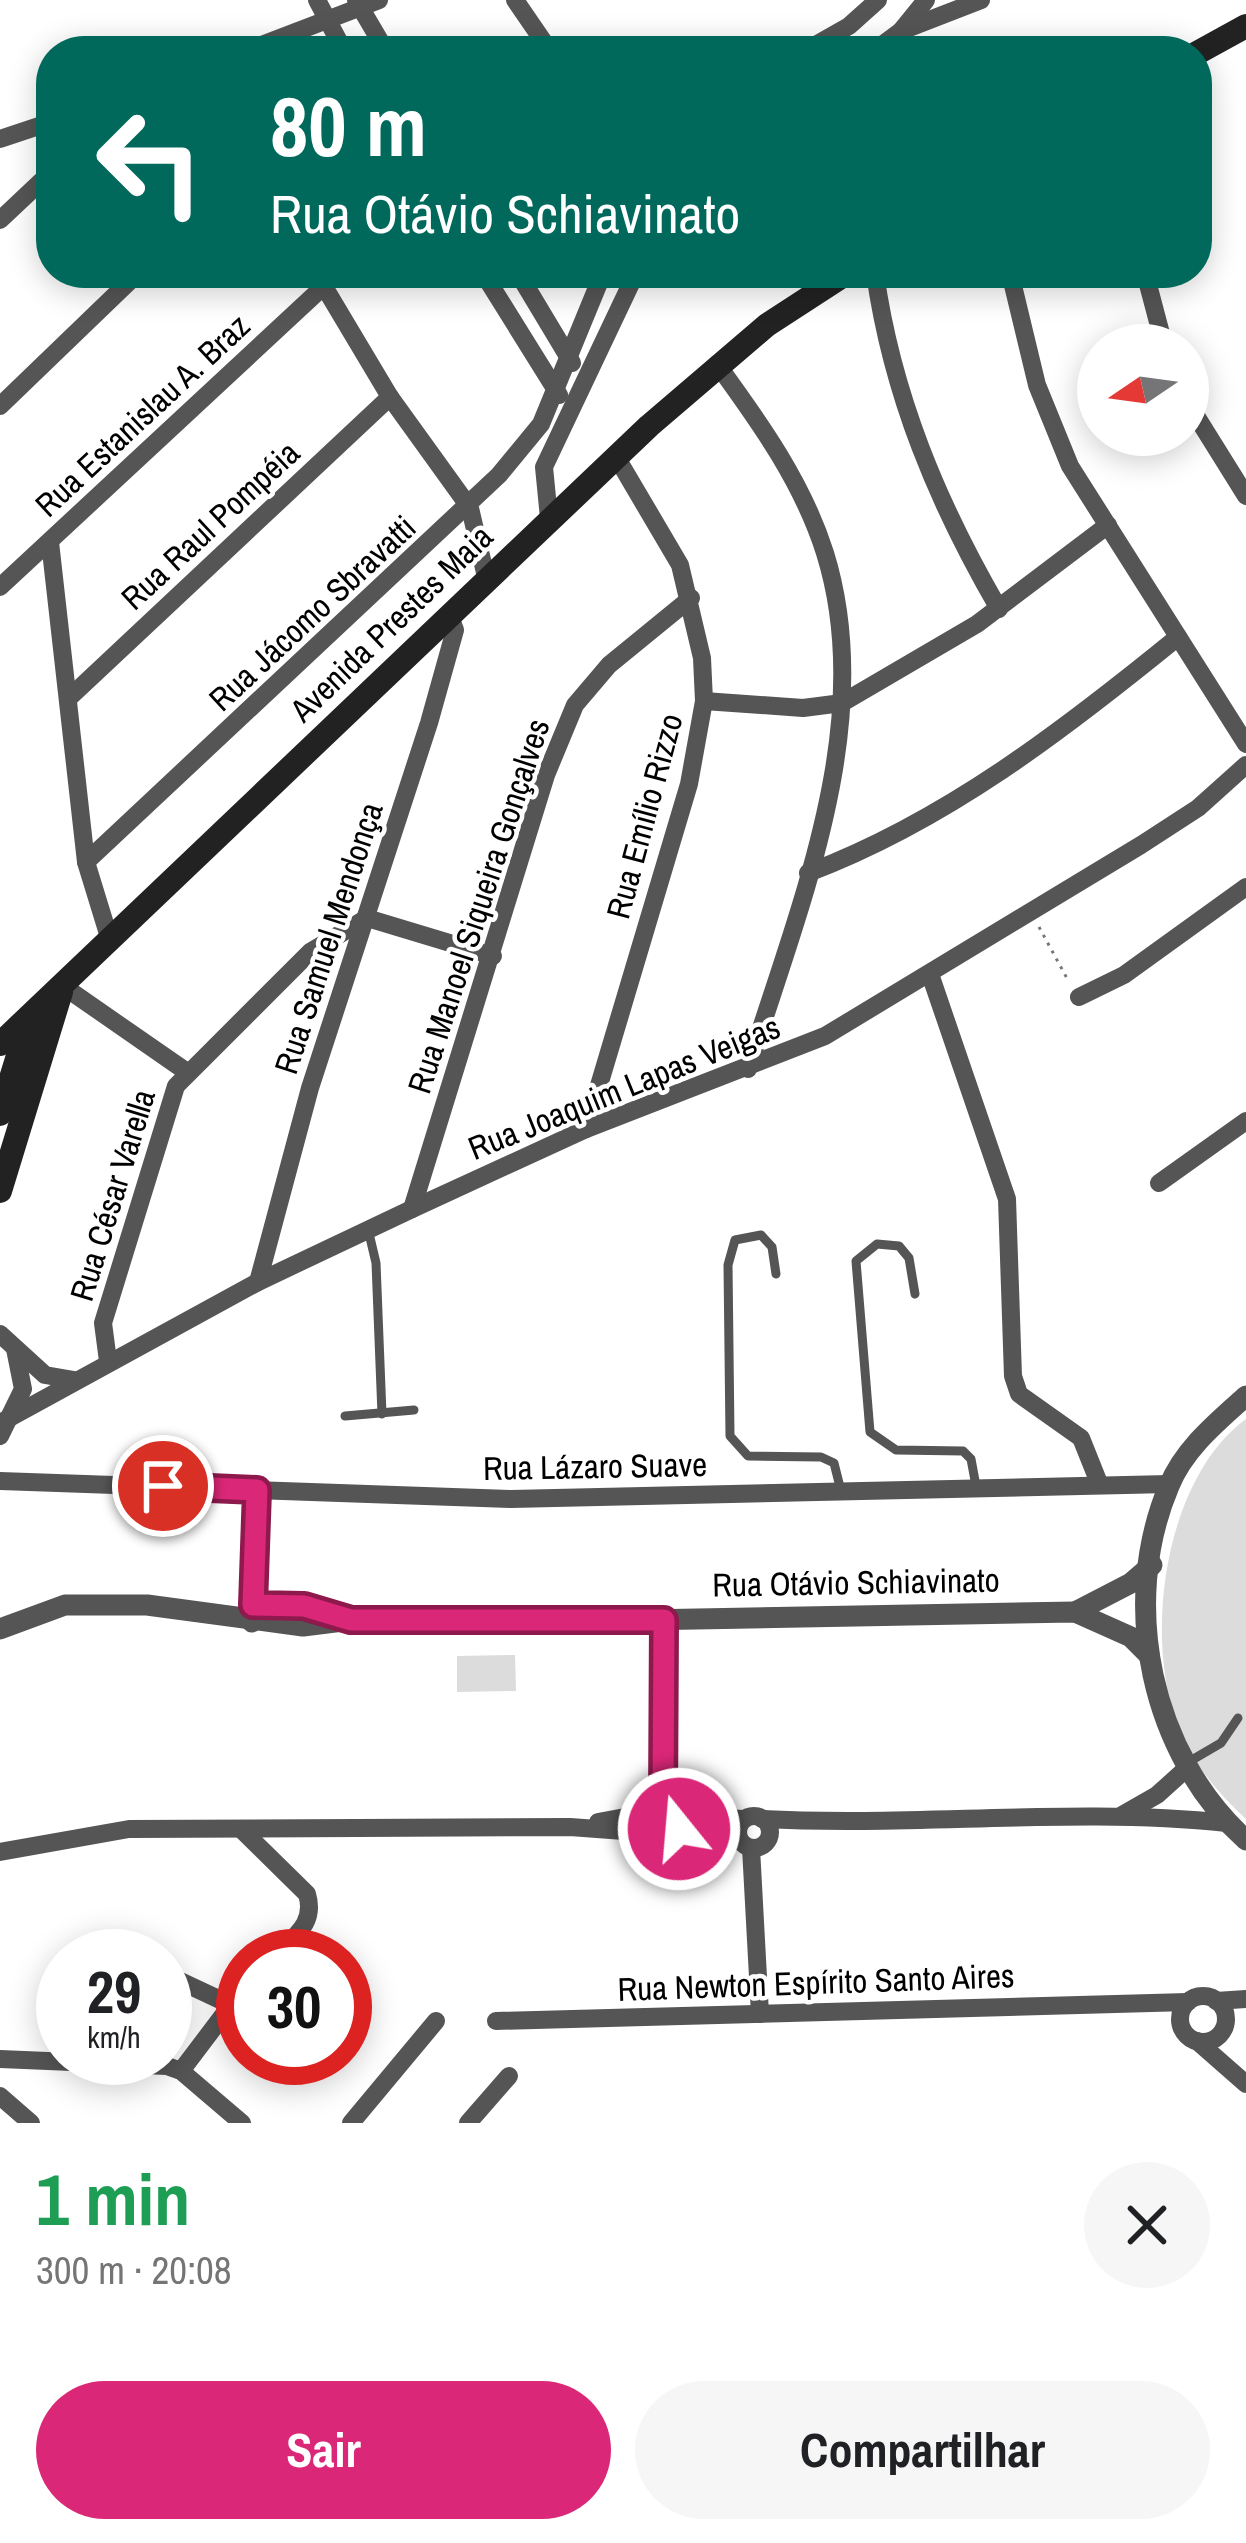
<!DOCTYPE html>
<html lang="pt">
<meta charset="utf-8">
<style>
:root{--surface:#fff;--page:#f6f6f6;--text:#202124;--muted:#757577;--accent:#db2777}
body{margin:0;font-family:"Archivo Narrow",sans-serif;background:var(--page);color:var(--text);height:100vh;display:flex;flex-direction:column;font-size:45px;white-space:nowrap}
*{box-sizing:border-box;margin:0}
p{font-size:39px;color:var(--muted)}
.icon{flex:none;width:66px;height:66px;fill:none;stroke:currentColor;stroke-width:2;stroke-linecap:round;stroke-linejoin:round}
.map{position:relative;height:2123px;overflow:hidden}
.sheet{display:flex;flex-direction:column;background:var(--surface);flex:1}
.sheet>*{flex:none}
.guide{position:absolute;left:36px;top:36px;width:1176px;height:252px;border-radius:48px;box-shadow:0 6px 30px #0003;background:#00695c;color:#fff;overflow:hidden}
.needle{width:78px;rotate:257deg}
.fabs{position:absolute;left:1077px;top:324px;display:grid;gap:24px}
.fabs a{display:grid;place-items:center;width:132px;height:132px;border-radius:50%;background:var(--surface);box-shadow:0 6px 30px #0003;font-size:60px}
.speed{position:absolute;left:36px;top:1929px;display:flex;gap:24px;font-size:60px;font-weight:700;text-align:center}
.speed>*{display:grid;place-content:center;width:156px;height:156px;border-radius:50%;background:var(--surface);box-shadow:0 6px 30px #0003;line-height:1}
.speed small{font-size:30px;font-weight:400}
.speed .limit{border:18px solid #d22;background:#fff;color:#111}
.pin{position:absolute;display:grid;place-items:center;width:102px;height:102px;color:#fff;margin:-51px;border:6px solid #fff;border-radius:50%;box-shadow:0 3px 12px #0007}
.me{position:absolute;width:132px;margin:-66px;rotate:343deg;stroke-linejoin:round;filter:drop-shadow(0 0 9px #0008)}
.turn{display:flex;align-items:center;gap:42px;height:252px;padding:0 36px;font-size:54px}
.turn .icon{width:156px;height:156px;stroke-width:2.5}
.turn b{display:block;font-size:84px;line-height:102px}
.round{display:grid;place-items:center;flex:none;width:126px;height:126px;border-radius:63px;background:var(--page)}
.headline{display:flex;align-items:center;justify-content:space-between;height:204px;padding:0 36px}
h1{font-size:72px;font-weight:800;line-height:90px;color:#1e9e55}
.cta{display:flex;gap:24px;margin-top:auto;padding:24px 36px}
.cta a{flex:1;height:138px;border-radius:72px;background:var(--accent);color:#fff;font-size:48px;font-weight:800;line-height:138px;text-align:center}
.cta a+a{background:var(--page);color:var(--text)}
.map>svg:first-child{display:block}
.green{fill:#dcdcdc}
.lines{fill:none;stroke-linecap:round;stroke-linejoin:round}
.path{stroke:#777;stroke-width:3;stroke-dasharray:3 6;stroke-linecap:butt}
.service{stroke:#555;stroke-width:9}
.minor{stroke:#555;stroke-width:18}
.tertiary{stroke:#555;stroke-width:21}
.secondary{stroke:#222;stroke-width:24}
.route-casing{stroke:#8e194d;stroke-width:30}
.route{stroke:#db2777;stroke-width:21}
.labels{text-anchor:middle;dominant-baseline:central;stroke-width:9;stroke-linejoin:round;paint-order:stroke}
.street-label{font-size:33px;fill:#000;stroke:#fff}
</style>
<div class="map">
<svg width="1246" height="2123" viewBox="0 0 1246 2123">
<rect width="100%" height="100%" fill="#fff"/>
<g class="green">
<path d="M1246,1419V1819C1221,1796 1199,1771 1184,1740C1140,1649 1162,1480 1246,1419Z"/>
<polygon points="515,1655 516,1691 457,1692 457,1656"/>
</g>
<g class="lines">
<polyline class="path" points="1039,927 1069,982"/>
<g class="service">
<polyline points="368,1229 376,1263 382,1414"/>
<polyline points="776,1274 772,1247 761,1235 735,1240 728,1265 730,1436 748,1456 821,1457 834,1463 841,1491"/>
<polyline points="915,1294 909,1258 899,1246 877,1244 856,1261 870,1432 896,1450 963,1451 971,1459 976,1486"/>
<polyline points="345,1416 414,1410"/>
<polyline points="1185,1764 1221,1743 1238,1718"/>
</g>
<g class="minor">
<polyline points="317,0 344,51"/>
<polyline points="356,0 386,51"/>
<polyline points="515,0 550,51"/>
<polyline points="901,31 981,0"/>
<polyline points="246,51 379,0"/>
<polyline points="805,51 849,26 878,0"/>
<polyline points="874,51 901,31 926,0"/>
<polyline points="0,139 51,122"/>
<polyline points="0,220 51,172"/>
<polyline points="316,273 390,397 470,508 486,577"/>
<polyline points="483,273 559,395"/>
<polyline points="518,273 572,363"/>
<path d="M875,273C892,395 938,504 999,609"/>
<polyline points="1010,273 1037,385 1070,466 1246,744"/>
<polyline points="1145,273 1164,345"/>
<path d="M717,364C760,423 803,483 825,553C878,723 798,908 748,1069"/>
<polyline points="1188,403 1246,496"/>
<polyline points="0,406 138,273"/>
<polyline points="549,518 544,467 636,273"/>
<polyline points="50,542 86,862 109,937"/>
<polyline points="0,587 324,286"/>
<polyline points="70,697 390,397"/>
<polyline points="704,701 803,708 842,703 977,624 1108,525"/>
<polyline points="86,862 499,475 541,424 603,273"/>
<path d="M808,873C946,821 1065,729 1178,637"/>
<polyline points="367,918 493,956"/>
<polyline points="930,974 1007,1199 1013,1376 1019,1394 1081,1438 1099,1483"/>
<polyline points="63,986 187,1072"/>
<polyline points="1079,997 1124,975 1246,887"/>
<polyline points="586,1129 689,784 704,701 702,658 680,565 617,458"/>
<polyline points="1159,1183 1246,1121"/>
<polyline points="412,1209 546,775 575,705 609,665 691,598"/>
<polyline points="258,1282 310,1088 429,723 455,630 449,614"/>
<polyline points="0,1334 45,1375 74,1380"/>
<polyline points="108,1361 103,1323 176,1086 310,952 367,918"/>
<polyline points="0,1423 258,1282 412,1209 586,1129 825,1036 1141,845 1198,808 1246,765"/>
<polyline points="0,1436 23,1389 15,1349"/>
<polyline points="0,1481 511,1499 1169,1484"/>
<polyline points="253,1605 257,1490"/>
<polyline points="663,1808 664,1620"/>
<circle cx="664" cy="1824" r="16"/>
<polyline points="1122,1815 1157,1795 1187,1768"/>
<polyline points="678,1816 744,1819"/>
<circle cx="754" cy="1832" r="16"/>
<path d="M762,1819C917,1827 1073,1807 1227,1823"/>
<polyline points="598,1822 652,1812"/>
<path d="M241,1829L307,1894C316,1924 294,1936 275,1956"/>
<polyline points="677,1833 738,1837"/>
<polyline points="751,1848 760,2014"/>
<polyline points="0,1852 129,1829 570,1827 651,1833"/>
<polyline points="165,1974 229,2004"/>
<circle cx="1203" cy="2019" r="23"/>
<polyline points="1216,2001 1246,1999"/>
<polyline points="496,2021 1188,2002"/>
<polyline points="1197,2041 1246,2084"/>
<polyline points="0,2059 167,2066 181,2071 242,2123"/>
<polyline points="181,2071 243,1989"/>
<polyline points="0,2096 31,2123"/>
<polyline points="351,2123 436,2021"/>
<polyline points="468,2123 509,2076"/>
</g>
<g class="tertiary">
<path d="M1246,1396C1217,1422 1184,1449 1169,1486C1119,1604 1151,1755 1246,1840"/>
<polyline points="1075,1612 1131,1583 1152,1565"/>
<polyline points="252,1622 253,1605 304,1605 341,1617"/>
<polyline points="0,1629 65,1605 147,1605 303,1626 351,1620 482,1623 1075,1612 1131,1637 1149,1655"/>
</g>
<g class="secondary">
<polyline points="1197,53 1246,26"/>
<polyline points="0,1044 649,426 767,325 847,273"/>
<polyline points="0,1114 29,1020"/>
<polyline points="0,1191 61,992"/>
</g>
</g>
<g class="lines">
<g class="route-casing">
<polyline id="route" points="163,1486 257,1490 253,1605 304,1606 351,1620 664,1620 663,1808 678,1816 679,1829"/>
</g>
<use href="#route" class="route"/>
</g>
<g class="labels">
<g class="street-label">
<text transform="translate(142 415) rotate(-43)">Rua Estanislau A. Braz</text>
<text transform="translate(210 525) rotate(-43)">Rua Raul Pompéia</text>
<text transform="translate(312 613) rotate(-43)">Rua Jácomo Sbravatti</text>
<text transform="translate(391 623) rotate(-44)">Avenida Prestes Maia</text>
<text transform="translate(644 816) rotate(-75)">Rua Emílio Rizzo</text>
<text transform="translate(478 906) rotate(-72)">Rua Manoel Siqueira Gonçalves</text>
<text transform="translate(328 938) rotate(-72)">Rua Samuel Mendonça</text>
<text transform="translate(624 1087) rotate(-22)">Rua Joaquim Lapas Veigas</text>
<text transform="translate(112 1195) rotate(-73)">Rua César Varella</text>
<text transform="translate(595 1466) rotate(-1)">Rua Lázaro Suave</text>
<text transform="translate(856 1582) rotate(-1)">Rua Otávio Schiavinato</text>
<text transform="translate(816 1982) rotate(-2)">Rua Newton Espírito Santo Aires</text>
</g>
</g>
</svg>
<div class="fabs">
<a><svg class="needle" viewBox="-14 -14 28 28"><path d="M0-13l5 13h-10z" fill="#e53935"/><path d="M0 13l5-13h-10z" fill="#757577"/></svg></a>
</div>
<div class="speed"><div>29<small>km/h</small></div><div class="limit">30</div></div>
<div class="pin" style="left:163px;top:1486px;background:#d93025"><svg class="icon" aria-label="arrive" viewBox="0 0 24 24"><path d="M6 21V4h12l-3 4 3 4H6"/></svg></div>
<svg class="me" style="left:679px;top:1829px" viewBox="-20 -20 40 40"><circle r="17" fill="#db2777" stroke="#fff" stroke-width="3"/><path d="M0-11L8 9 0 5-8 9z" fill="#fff"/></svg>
<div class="guide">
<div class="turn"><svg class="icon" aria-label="left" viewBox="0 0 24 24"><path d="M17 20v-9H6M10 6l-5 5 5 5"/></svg><div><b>80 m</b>Rua Otávio Schiavinato</div></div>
</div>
</div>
<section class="sheet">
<div class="headline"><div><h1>1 min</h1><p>300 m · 20:08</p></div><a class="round"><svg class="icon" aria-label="close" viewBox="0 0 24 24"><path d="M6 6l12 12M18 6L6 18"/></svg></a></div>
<div class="cta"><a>Sair</a><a>Compartilhar</a></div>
</section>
